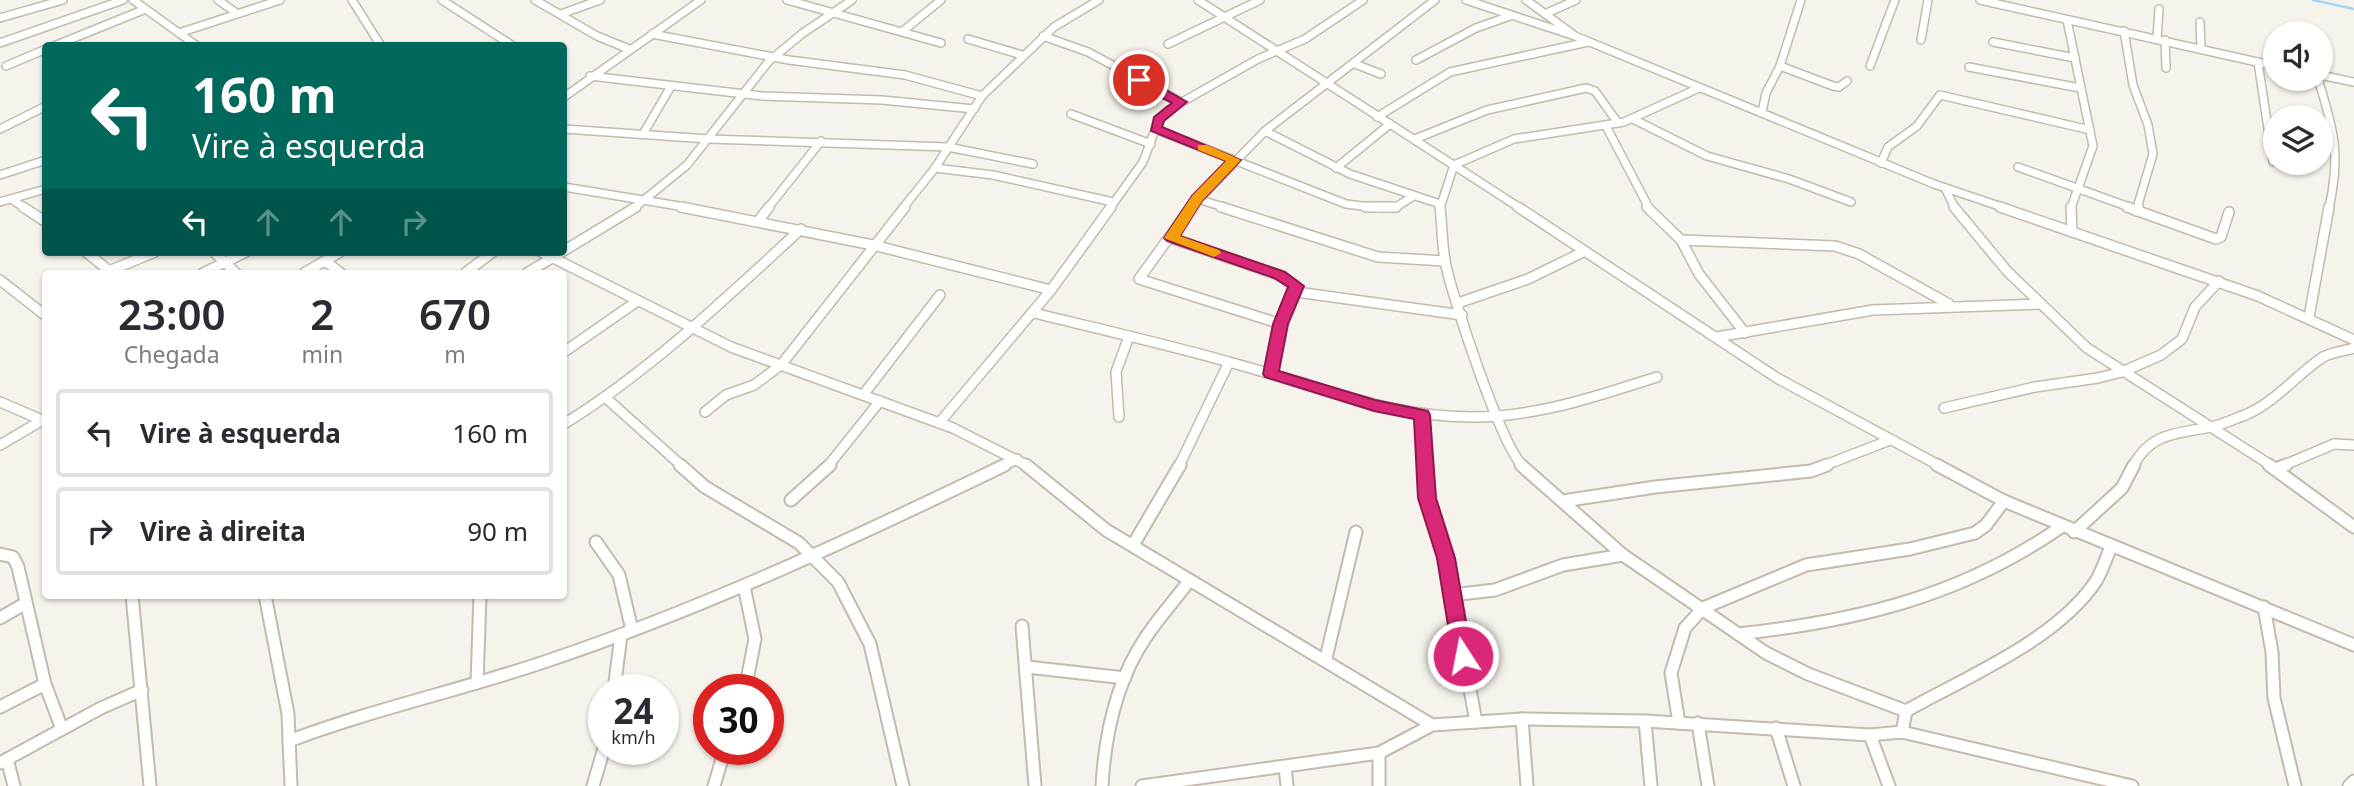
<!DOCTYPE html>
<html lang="pt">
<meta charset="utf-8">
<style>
:root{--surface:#fff;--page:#f2f2f3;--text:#2b2b33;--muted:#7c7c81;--line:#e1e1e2}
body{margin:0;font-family:"Noto Sans",sans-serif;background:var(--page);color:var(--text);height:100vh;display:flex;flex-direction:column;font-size:26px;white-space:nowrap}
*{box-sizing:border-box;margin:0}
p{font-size:23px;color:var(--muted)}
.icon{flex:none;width:38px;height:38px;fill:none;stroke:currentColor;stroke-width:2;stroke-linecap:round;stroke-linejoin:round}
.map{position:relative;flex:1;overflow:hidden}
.side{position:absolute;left:42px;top:270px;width:525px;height:329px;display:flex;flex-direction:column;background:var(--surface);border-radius:7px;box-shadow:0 2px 5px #0004}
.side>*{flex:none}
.banner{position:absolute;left:42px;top:42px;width:525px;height:214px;border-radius:7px;box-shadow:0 2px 5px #0004;background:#00695c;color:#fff;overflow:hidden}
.controls{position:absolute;left:2263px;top:21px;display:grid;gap:14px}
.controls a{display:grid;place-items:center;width:70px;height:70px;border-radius:50%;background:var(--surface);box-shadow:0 2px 5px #0004;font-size:35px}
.speed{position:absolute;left:588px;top:674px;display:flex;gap:14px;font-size:35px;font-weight:700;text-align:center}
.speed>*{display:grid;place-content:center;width:91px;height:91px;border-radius:50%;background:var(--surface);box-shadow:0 2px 5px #0004;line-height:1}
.speed small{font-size:18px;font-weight:400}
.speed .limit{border:10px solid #d22;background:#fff;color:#111}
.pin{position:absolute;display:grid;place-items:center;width:60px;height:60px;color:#fff;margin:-30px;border:4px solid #fff;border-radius:50%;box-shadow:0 2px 7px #0007}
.me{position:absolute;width:77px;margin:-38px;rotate:349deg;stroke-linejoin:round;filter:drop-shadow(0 0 5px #0008)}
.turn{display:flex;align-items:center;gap:24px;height:147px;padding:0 35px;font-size:32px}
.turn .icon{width:91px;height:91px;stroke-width:2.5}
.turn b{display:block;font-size:49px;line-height:60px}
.lanes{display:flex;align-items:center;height:66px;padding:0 35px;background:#0003;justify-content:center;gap:35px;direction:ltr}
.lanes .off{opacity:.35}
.eta{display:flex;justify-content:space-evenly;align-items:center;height:119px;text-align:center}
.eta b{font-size:42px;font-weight:600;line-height:49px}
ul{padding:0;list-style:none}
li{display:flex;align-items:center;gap:21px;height:88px;margin:0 14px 10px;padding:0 21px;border:4px solid var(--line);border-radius:7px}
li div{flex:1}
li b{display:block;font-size:26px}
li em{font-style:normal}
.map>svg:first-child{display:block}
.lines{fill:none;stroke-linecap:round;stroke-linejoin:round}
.stream{stroke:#a9d4f2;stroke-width:2.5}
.minor-far2-casing{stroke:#c2bbae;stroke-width:10}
.minor-far1-casing{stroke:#c2bbae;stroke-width:12}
.minor-casing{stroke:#c2bbae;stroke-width:15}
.minor-far2{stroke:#fff;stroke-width:7}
.minor-far1{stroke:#fff;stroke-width:9}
.minor{stroke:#fff;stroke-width:11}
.route{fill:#db2777;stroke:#8e194d;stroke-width:2}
.slow{fill:#f59e0b}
</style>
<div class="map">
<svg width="2354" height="786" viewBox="0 0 2354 786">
<rect width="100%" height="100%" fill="#f6f3ec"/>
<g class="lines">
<polyline class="stream" points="2313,0 2354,9"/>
<g class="minor-far2-casing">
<g id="minor-far2">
<polyline points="133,0 197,46"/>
<polyline points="218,0 235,12"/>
<polyline points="352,0 381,46"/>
<polyline points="442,0 513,46"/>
<polyline points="535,0 597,36 629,49"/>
<polyline points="787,0 941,43"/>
<polyline points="1198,0 1520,208"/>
<polyline points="1466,0 1575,36 1934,184 2005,208"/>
<polyline points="1526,0 1574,35"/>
<polyline points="1980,0 2275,66"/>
<polyline points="1547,13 1576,0"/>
<polyline points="561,14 600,0"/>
<polyline points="0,18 63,0"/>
<polyline points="2067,20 2093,146 2071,208"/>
<polyline points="2200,22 2201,47"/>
<polyline points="903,31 941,0"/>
<polyline points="2124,31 2133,85 2148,125 2153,154 2137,208"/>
<polyline points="179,33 280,0"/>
<polyline points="652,34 789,60 905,75 982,96"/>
<polyline points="1043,36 1088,52 1181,102"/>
<polyline points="2157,38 2159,9"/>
<polyline points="968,39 1022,55"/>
<polyline points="1921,40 1928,0"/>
<polyline points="2165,40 2166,68"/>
<polyline points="1993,42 2075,58"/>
<polyline points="0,43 123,0"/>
<polyline points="1168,44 1260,0"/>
<polyline points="54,46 143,10"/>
<polyline points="1416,60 1476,28 1510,16"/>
<polyline points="2258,62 2273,162"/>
<polyline points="1355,64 1381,74"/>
<polyline points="6,66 46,49"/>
<polyline points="1780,66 1833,86 1839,87 1847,81"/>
<polyline points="1870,66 1895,0"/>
<polyline points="1969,67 2080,88"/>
<polyline points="2320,75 2354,82"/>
<polyline points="590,76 762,96 882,100 974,109"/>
<path d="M2318,79C2334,130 2341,155 2329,208"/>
<polyline points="564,97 701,0"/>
<polyline points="1762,112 1766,93 1780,66 1801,0"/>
<polyline points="1071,114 1151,144"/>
<polyline points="1377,117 1450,72 1588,42"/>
<polyline points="1633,119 1707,156 1789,179 1851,202"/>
<polyline points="1606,126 1649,208"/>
<polyline points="0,129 46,106"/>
<polyline points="564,129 708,139 948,147 1033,164"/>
<polyline points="1155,129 1346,204 1378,208"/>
<polyline points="1265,131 1350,174 1440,204"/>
<polyline points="643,134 670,88"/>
<polyline points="1415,139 1487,110 1586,88 1595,91 1618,123"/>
<polyline points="1881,163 1888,147 1917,126 1940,95 2090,130"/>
<polyline points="2018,167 2132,208"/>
<polyline points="935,168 993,175 1113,202"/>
<polyline points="1336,168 1390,124"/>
<polyline points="0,175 46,160"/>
<polyline points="564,187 691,208"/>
<polyline points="1945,188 1955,208"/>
<polyline points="11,199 25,208"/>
<polyline points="1197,199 1227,208"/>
<polyline points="0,202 46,189"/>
<polyline points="634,208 687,165 769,61 803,33 852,0"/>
<polyline points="768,208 821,141"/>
<polyline points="903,208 935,168 982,96 1054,27 1099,0"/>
<polyline points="1110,208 1143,162 1159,119 1168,110 1258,59 1305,39 1363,0"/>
<polyline points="1190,208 1265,131 1435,0"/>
<polyline points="1386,208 1396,207 1412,197"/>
<polyline points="1440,208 1454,165 1514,139 1624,122 1699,88"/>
</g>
</g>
<g class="minor-far1-casing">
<g id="minor-far1">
<polyline points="23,207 46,222"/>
<polyline points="681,207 873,245 1051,290"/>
<polyline points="1191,207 1139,279 1281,324"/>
<polyline points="1221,207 1378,257 1445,261"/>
<polyline points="1366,207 1396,207"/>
<path d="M1440,207C1442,224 1442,243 1445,261C1451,294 1502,448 1523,466"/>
<polyline points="1518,207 1777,378 1940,466"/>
<polyline points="1647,207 1681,240 1699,274 1745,333"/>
<polyline points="1954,207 2007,271 2087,348 2272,466"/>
<polyline points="2000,207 2258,296 2354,340"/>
<polyline points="2071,207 2072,232"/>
<polyline points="2127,207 2216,239 2221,237 2229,212"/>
<polyline points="2136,211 2138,207"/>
<polyline points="759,220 769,207"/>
<polyline points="1171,238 1279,275 1296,286 1281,324 1271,374"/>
<polyline points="1681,240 1835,246 1859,254 1949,304"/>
<polyline points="86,252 112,273"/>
<polyline points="214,252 236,273"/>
<polyline points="541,252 731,347 953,428 1028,466"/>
<polyline points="325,261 341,273"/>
<polyline points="109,271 155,252"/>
<polyline points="203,273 246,252"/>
<polyline points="304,273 340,252"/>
<polyline points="465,273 493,252"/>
<polyline points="527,273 636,207"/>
<polyline points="0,280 46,316"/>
<polyline points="1297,292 1462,315"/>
<polyline points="1458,303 1528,279 1583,252"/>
<path d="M1034,313C1099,329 1165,344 1229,362C1318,386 1405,424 1498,416C1554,411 1604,394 1657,377"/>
<polyline points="2309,317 2329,207"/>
<polyline points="1717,337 1873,310 2041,304"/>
<polyline points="564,352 636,302"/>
<polyline points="863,395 940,295"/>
<polyline points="606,398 682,466"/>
<polyline points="0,402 42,420"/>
<polyline points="1944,408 2035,387 2098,378 2122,372 2161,355 2182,339 2195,307 2219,281"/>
<polyline points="705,412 726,395 754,385 781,365 905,207"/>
<polyline points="1422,415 1425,466"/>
<polyline points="1119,417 1116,372 1128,339"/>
<polyline points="940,422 1051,290 1111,207"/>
<path d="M564,424C651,370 726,298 801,229"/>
<polyline points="0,445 46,418"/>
<polyline points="828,466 880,401"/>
<polyline points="1002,466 1017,459"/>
<polyline points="1179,466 1229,362"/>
<polyline points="1823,466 1890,440"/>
<path d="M2133,466C2151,432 2177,434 2210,427C2222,425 2234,419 2245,415C2276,402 2296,375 2323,357C2332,352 2344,351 2354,348"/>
<polyline points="2282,466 2334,444 2354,445"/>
</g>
</g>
<g class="minor-casing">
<g id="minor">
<polyline points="680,465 705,487 799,543 838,582 870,644 903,786"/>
<polyline points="1026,465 1106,530 1432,725"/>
<polyline points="1425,465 1427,498 1446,558 1476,722"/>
<polyline points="1521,465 1623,555 1766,653 1808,674 1906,711 1902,732"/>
<polyline points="1937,465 2004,501 2354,645"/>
<polyline points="2269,465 2354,527"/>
<polyline points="2276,469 2286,465"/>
<polyline points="791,500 830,465"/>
<polyline points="1563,501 1655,487 1811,471 1827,465"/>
<polyline points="2074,532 2122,488 2134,465"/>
<polyline points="596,542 619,575 632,630"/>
<polyline points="1133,545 1180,465"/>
<polyline points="0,554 13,557 18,567 45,684 62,729"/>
<polyline points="744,586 755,639 745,690"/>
<polyline points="132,595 150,786"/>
<polyline points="265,595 288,714 291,786"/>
<polyline points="1452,595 1495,590 1563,565 1623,555"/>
<polyline points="2264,607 2272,652 2274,698 2295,786"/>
<polyline points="0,618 26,603"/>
<polyline points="1022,626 1035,786"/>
<path d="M1738,634C1858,621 1961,596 2061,527"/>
<polyline points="1326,658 1356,532"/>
<polyline points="1027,667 1125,678"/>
<polyline points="477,683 480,595"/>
<polyline points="614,690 621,635"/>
<polyline points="0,707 45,684"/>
<path d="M1906,711C1966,677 2057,640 2096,581C2102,571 2106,558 2111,547"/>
<polyline points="1522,719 1527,786"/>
<polyline points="1645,721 1651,786"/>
<polyline points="1679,723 1671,673 1685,628 1703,608 1806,565 1910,549 1975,533 1986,525 2004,501"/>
<polyline points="1698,723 1708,786"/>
<polyline points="1776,728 1794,786"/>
<polyline points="1870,735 1889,786"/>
<path d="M289,741C373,709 462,690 547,661C705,608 856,537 1005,465"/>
<polyline points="1379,753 1379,786"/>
<polyline points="7,759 14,786"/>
<polyline points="0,763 101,708 142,690"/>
<polyline points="1285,767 1287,786"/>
<polyline points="593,786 604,748"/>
<polyline points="714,786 725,749"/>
<path d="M1102,786C1105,733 1116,681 1146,637C1159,617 1175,600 1189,581"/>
<polyline points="1142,786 1379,753 1432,725 1522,719 1645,721 1870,735 1902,732 2132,786"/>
<polyline points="2349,786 2354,781"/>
</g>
</g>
<use href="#minor-far2" class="minor-far2"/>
<use href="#minor-far1" class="minor-far1"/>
<use href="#minor" class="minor"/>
</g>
<polygon class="route" points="1134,77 1143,77 1187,102 1164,121 1162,127 1241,160 1202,201 1180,236 1285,272 1304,286 1288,324 1279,371 1375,400 1428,411 1430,415 1436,498 1455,558 1472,656 1469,662 1456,662 1453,656 1437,558 1418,498 1414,419 1374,411 1265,377 1263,374 1273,324 1288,287 1274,278 1167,241 1164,238 1192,196 1226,161 1151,131 1154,117 1172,103 1134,83"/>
<polygon class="slow" points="1198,145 1207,145 1241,160 1202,201 1180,236 1219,250 1221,253 1214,257 1164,238 1192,196 1226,161 1198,150"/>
</svg>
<div class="controls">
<a><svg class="icon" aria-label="sound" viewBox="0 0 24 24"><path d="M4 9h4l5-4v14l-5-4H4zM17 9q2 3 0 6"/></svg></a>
<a><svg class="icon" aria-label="layers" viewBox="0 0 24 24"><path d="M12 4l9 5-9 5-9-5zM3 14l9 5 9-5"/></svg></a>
</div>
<div class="speed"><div>24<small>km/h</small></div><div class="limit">30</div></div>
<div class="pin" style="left:1139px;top:80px;background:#d93025"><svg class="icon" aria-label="arrive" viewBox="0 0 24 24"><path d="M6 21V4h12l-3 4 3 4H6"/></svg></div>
<svg class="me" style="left:1463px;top:656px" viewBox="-20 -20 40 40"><circle r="17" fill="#db2777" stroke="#fff" stroke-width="3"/><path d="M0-11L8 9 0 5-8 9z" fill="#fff"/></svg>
<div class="banner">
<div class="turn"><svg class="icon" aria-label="left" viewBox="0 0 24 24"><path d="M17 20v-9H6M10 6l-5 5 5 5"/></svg><div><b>160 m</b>Vire à esquerda</div></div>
<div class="lanes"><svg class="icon" aria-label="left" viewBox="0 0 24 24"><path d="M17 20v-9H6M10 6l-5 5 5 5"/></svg><svg class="icon off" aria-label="ahead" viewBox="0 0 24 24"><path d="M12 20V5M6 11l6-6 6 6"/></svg><svg class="icon off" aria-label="ahead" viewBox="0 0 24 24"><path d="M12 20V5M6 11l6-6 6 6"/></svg><svg class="icon off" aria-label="right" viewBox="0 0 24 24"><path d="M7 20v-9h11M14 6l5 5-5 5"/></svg></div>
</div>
<section class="side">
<div class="eta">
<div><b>23:00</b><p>Chegada</p></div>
<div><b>2</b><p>min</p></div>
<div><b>670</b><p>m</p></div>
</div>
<ul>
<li><svg class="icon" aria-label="left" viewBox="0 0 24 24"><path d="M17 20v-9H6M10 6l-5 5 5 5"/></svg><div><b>Vire à esquerda</b></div><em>160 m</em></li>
<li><svg class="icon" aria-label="right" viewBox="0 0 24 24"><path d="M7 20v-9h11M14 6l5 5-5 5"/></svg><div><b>Vire à direita</b></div><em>90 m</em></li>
</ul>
</section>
</div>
